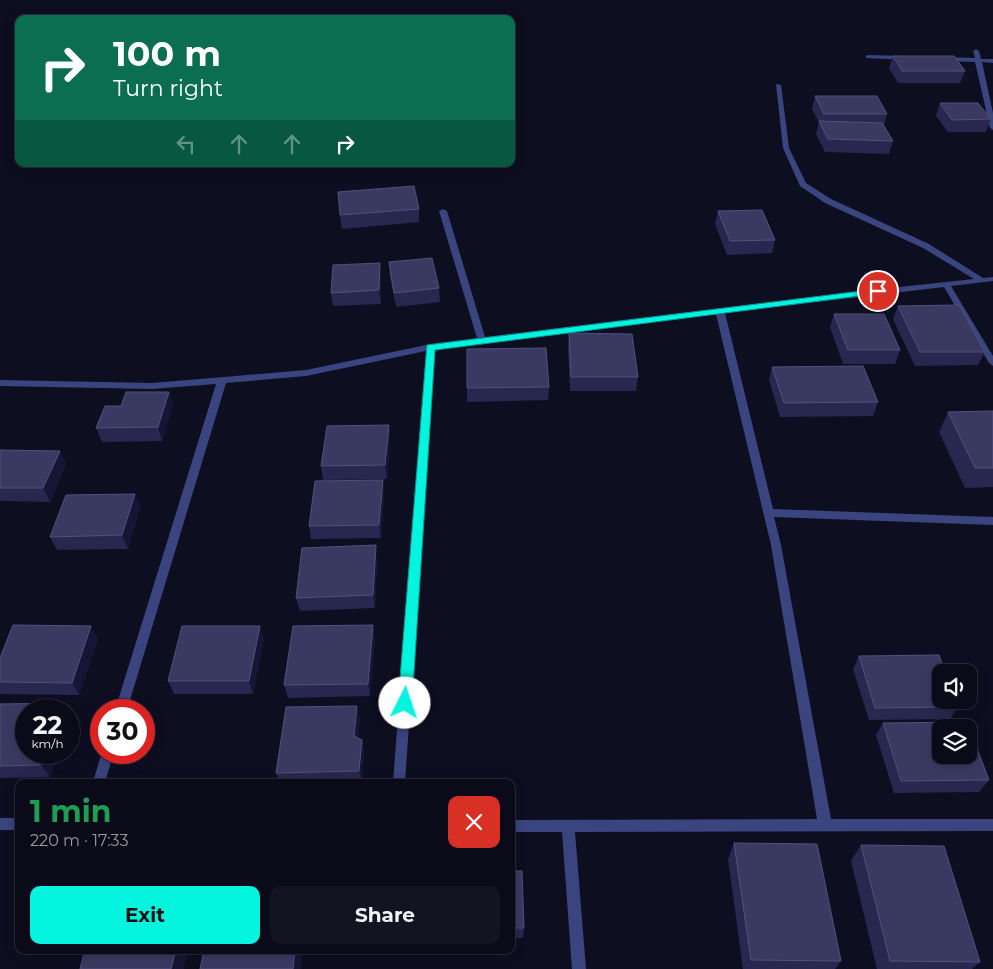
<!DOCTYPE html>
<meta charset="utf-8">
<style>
:root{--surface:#0a0a19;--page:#131322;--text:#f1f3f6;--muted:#999aa2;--line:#2a2b38;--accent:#05f4df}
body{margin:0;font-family:Montserrat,sans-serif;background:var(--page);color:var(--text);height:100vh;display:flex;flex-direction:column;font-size:19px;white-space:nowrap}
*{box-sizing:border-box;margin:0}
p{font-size:16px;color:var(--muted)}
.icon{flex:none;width:28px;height:28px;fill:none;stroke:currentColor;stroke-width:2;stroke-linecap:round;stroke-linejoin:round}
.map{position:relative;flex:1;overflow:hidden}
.side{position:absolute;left:15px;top:779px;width:500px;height:175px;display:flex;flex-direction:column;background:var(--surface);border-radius:10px;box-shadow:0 2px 12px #0003,0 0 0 1px var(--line)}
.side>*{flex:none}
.hud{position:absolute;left:15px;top:15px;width:500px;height:152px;border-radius:10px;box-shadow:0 2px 12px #0003,0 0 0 1px var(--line);background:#0b6e4f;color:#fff;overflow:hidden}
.buttons{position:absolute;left:932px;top:664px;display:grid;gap:10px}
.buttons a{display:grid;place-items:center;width:45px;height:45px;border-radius:10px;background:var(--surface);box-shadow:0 2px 12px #0003,0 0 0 1px var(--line);font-size:25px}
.speed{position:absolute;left:15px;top:699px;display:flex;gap:10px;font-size:25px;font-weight:700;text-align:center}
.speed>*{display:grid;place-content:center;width:65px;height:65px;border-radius:50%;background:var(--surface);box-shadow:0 2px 12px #0003,0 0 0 1px var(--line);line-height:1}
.speed small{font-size:12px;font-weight:400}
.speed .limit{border:8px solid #d22;background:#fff;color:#111}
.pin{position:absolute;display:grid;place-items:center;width:42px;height:42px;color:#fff;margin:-21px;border:2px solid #fff;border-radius:50%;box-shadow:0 1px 5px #0007}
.me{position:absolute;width:55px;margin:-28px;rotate:4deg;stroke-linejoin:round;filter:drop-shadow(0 0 4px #0008)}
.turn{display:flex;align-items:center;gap:18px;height:105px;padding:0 15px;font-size:22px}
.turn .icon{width:65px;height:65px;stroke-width:2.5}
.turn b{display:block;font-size:35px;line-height:42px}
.lanes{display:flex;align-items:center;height:48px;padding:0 15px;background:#0003;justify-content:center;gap:25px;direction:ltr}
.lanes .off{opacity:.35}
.round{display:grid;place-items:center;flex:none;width:52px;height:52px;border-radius:10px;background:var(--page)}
.head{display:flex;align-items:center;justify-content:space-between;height:85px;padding:0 15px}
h1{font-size:30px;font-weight:700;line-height:38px;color:#1e9e55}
.cta{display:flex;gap:10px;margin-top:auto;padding:10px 15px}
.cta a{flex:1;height:58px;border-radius:10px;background:var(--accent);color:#111;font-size:20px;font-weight:700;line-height:58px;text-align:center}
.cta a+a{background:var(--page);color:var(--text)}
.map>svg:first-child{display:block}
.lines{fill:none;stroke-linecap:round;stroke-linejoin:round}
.minor{fill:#3a447f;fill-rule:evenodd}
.wall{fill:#28274f}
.shaded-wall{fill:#161535}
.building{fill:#3a3962;stroke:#51517a;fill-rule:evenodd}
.route{fill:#05f4df;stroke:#039f91}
</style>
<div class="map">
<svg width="993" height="969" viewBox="0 0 993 969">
<rect width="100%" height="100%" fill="#0e0e21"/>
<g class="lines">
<g class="minor">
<polygon points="976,49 979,51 981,59 993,59 993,63 982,62 993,113 993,130 990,128 975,62 944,61 941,59 944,57 975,58 973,51"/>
<polygon points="868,55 905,56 908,58 905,60 866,58 866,56"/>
<polygon points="776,84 781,85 789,148 806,183 831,199 929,244 983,278 993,277 993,281 951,286 993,356 993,366 989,363 944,287 725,313 773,509 993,517 993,525 774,517 781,545 831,819 993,819 993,831 575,832 586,969 572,969 562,832 511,832 511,820 817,819 771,545 716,314 435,349 405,782 393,782 426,351 306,376 226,383 127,710 115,710 216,384 152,389 0,386 0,380 152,383 306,370 431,344 477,338 439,211 443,209 447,211 485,337 844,293 974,279 923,248 825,203 800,186 783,148"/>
<polygon points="102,752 114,752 105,782 93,782"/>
<rect x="0" y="818" width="19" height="12"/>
</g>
</g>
<g class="wall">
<polygon points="893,56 965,71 960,83 898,83 889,68"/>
<polygon points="815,96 887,114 884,125 893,141 889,154 825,152 816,134 819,122 812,109"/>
<polygon points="940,103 991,119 986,132 948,132 936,116"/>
<polygon points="419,209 419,222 342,229 340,215"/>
<polygon points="718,211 775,240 772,253 727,255 715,224"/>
<polygon points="389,262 439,288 440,302 396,307 390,276"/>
<polygon points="381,276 381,304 333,306 331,293"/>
<polygon points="898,306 985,352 978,365 915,366 893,319"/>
<polygon points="834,314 900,350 895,364 843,364 830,327"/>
<polygon points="569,333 638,377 636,391 570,391 568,347"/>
<polygon points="772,367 878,402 873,416 780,417 769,380"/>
<polygon points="549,387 548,400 467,402 467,388"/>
<polygon points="169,392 173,405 162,441 102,442 96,428 121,406"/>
<polygon points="993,411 993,487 965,488 939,432 948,412"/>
<polygon points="389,425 390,439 387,479 323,480 321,466"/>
<polygon points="0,450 60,451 66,464 50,502 0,501"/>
<polygon points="135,494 140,507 128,549 57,550 50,537"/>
<polygon points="384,494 381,538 311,539 309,526"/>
<polygon points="377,558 375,608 300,611 296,598"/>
<polygon points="375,638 370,696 288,698 284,685"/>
<polygon points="98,639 79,695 0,694 0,682"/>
<polygon points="264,639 253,694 174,694 168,681"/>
<polygon points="859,656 958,707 950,719 869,720 853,669"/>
<polygon points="0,704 26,752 57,752 50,777 0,778"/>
<polygon points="360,718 358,738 362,740 364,752 362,782 280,782 276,773"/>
<polygon points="883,723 989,780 979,792 894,793 876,735"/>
<polygon points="734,843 841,961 835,969 743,969 728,859"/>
<polygon points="861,845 980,962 972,969 877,969 851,861"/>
<polygon points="511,871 524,928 523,938 511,938"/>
</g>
<g class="shaded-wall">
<polygon points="380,263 381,276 381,304 379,290"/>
<polygon points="169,392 173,405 162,441 158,427"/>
<polygon points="389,425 390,439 387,479 385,465"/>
<polygon points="60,451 66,464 50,502 43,488"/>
<polygon points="383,480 384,494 381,538 379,525"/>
<polygon points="135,494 140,507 128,549 122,535"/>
<polygon points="376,545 377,558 375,608 373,595"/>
<polygon points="373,625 375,638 370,696 368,684"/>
<polygon points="91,626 98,639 79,695 72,683"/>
<polygon points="260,626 264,639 253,694 249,681"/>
<polygon points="62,703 66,710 59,710"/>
<polygon points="357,706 360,718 357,748 354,736"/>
<polygon points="362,740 364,752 362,782 359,771"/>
<polygon points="45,752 57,752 50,777 41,765"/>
<polygon points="176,950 188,950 184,969 171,969"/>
<polygon points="295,950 303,950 301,969 293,969"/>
</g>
<g class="building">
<polygon points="893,56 954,56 965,71 902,71"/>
<polygon points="815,96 877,96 887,114 824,114"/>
<polygon points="940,103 978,103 991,119 952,120"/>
<polygon points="819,121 882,123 893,141 828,139"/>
<polygon points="414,186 419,209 340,215 338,192"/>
<polygon points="762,210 775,240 730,241 718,211"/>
<polygon points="432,258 439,288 394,293 389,262"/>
<polygon points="380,263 379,290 331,293 333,265"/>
<polygon points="959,305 985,352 920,352 898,306"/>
<polygon points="834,314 884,314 900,350 848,350"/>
<polygon points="569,333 632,334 638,377 571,377"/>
<polygon points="546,348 549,387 467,388 467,349"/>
<polygon points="863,366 878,402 784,403 772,367"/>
<polygon points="126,392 169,392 158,427 96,428 105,406 121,406"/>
<polygon points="993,411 993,468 975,468 948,412"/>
<polygon points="389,425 385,465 321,466 327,426"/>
<polygon points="0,450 60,451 43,488 0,488"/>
<polygon points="383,480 379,525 309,526 315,481"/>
<polygon points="135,494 122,535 50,537 66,495"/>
<polygon points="376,545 373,595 296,598 302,548"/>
<polygon points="13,625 91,626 72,683 0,682 0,658"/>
<polygon points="373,625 368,684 284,685 293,626"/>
<polygon points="182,626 260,626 249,681 168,681"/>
<polygon points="939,655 945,672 941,672 941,700 955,700 958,707 875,708 859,656"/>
<polygon points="62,703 59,710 26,710 26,752 45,752 41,765 0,766 0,704"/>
<polygon points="357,706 354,736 362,740 359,771 276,773 286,707"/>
<path d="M967,722L989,780L901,781L883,723ZM941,728H969V755H941Z"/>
<polygon points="734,843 817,844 841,961 751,960"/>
<polygon points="861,845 944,846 980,962 890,961"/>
<polygon points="511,871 522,871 524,928 511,928"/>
<polygon points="85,950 176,950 171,969 80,969"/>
<polygon points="204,950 295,950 293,969 200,969"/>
</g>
<polygon class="route" points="878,289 882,289 882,293 435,350 412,703 410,708 405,709 400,708 398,703 427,345"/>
</svg>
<div class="buttons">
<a><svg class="icon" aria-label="sound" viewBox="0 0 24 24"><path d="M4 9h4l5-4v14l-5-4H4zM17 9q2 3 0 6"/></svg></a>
<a><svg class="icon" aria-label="layers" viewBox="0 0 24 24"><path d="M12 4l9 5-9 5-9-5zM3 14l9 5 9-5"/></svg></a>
</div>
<div class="speed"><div>22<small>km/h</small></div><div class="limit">30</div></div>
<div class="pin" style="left:878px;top:291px;background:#d93025"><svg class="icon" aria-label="arrive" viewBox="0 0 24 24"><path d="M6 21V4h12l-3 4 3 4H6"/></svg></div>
<svg class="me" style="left:405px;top:703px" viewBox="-20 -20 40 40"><circle r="19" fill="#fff"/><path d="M0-13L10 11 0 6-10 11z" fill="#05f4df"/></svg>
<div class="hud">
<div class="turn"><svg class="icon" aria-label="right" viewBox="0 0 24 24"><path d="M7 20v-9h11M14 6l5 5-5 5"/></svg><div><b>100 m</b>Turn right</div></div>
<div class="lanes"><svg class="icon off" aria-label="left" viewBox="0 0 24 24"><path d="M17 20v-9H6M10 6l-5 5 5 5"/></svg><svg class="icon off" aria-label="ahead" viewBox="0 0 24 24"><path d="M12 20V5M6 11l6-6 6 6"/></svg><svg class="icon off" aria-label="ahead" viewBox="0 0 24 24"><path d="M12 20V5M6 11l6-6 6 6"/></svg><svg class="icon" aria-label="right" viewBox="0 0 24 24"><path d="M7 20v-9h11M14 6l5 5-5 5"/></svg></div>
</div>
<section class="side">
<div class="head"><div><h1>1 min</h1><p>220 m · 17:33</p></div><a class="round" style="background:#d93025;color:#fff"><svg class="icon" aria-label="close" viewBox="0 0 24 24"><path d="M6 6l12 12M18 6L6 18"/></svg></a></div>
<div class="cta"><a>Exit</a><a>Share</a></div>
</section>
</div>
